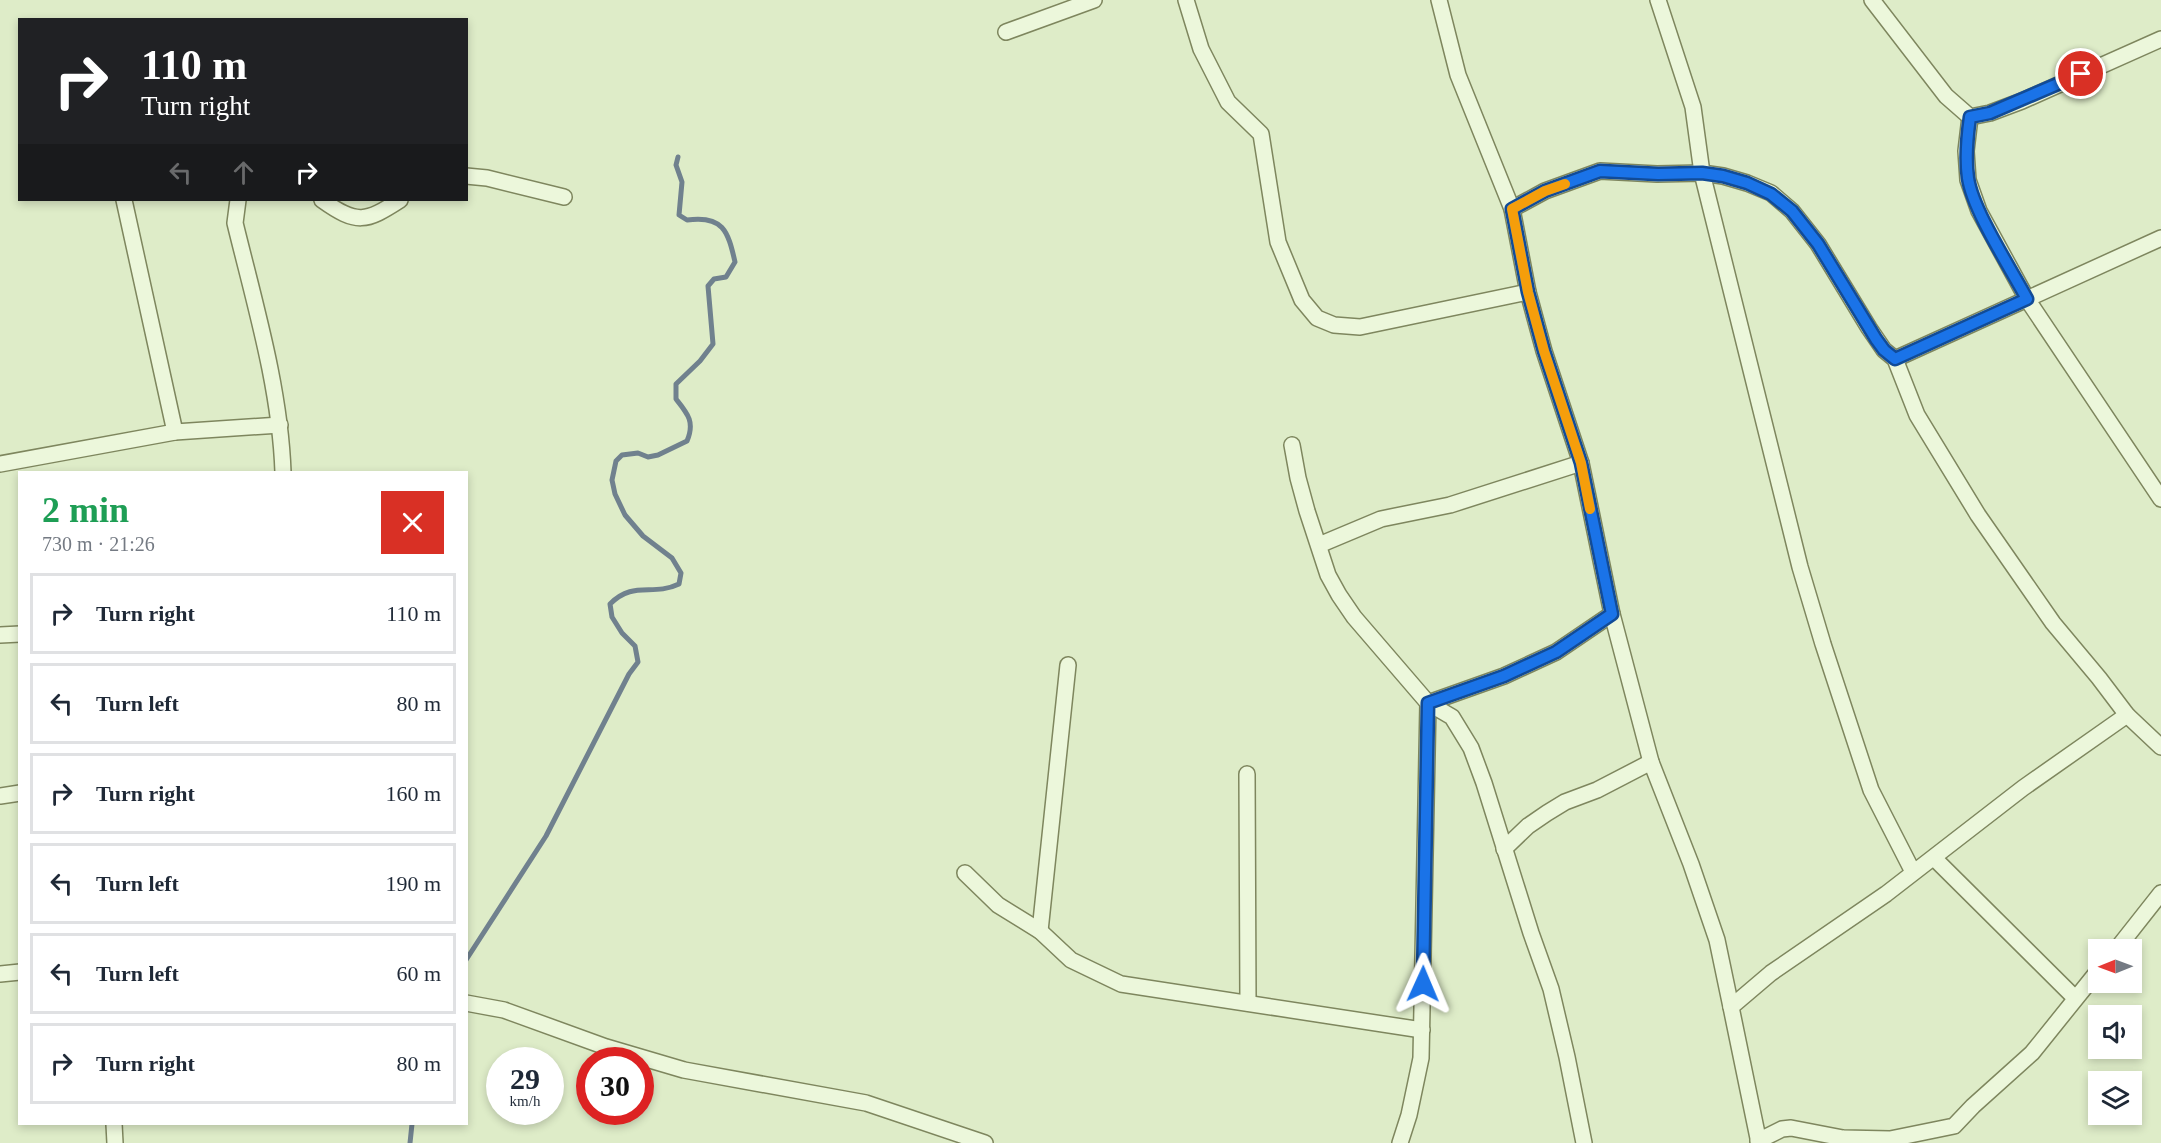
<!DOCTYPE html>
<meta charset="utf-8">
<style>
:root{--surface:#fff;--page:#f2f2f3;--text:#1f2937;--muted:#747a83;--line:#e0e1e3}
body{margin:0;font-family:Georgia,serif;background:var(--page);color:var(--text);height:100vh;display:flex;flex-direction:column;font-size:22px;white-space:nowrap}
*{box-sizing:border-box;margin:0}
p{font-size:20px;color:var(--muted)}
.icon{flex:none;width:33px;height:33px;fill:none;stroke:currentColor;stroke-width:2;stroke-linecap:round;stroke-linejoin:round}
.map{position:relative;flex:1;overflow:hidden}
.side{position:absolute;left:18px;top:471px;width:450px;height:654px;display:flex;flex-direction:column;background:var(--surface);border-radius:0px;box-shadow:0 3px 9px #0003}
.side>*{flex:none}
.guide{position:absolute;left:18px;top:18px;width:450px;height:183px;border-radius:0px;box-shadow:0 3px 9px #0003;background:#202124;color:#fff;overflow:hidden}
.needle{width:39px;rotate:269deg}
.tools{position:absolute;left:2088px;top:939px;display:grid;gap:12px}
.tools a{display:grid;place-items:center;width:54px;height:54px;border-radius:0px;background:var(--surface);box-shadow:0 3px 9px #0003;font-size:30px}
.speed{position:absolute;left:486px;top:1047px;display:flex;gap:12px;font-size:30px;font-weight:700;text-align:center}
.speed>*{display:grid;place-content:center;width:78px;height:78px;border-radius:50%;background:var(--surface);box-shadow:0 3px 9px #0003;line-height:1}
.speed small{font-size:15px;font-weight:400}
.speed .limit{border:9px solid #d22;background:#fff;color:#111}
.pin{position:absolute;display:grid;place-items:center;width:51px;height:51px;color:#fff;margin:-26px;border:3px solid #fff;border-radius:50%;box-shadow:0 2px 6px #0007}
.me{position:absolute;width:66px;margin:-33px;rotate:1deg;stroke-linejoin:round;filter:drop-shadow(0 0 4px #0008)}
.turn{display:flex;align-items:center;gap:21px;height:126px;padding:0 24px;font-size:27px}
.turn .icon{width:78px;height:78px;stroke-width:2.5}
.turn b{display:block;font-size:42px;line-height:51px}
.lanes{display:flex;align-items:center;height:57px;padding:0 24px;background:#0003;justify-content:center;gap:30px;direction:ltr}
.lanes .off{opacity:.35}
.round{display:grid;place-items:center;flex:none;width:63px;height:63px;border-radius:0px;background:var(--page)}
.summary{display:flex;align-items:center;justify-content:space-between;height:102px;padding:0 24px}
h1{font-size:36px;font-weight:700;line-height:45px;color:#1e9e55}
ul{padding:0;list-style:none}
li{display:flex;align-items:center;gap:18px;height:81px;margin:0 12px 9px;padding:0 12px;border:3px solid var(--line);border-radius:0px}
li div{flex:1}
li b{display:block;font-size:22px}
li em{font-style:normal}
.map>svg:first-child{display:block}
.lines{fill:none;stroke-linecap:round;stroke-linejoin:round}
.stream{stroke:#70818e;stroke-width:5}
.street-casing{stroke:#7e865e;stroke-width:18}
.street{stroke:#ecf7db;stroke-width:15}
.route-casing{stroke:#114b97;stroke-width:15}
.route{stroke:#1a73e8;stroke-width:10}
.slow{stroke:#f59e0b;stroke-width:10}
</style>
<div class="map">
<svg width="2161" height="1143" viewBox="0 0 2161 1143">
<rect width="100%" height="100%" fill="#deecc8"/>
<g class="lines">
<g class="stream">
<path d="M466,960L546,836L629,674L638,662L635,646L622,633L612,617L610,604C634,580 652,597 679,584L681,573L672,558L643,536L625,515L615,494L612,480L616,461L622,455L638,453L648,457L658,455L687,441C695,422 688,414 676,399V384L700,361L713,344L708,286L714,279L726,277L735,262C728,231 723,215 687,220L679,215L682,182L676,165L678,157"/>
<polyline points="410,1143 412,1124"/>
</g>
<g class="street-casing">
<g id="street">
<polyline points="1186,0 1201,49 1228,102 1261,134 1278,242 1302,300 1317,318 1334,325 1360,327 1528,292"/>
<polyline points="1439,0 1458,75 1512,209 1528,292 1544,351 1581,463 1612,614 1651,762 1691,864 1717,940 1731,1007"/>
<polyline points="1658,0 1693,107 1702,173 1800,567 1823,644 1871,790 1913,872"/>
<polyline points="1872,0 1946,96 1970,117 1990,113 2022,101 2161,39"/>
<polyline points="1006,32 1094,0"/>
<polyline points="1970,117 1966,151 1968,180 1979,211 2027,299 2161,499"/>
<polyline points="466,176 487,178 564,197"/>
<polyline points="124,200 175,432"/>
<path d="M238,200L235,223C255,305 280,388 283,472"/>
<path d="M322,200C357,225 366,222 400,200"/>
<polyline points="1512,209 1545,191 1600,171 1657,174 1702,173 1723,176 1747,183 1771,193 1792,211 1818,244 1869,328 1884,350 1895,359 1917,415 1978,515 2053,623 2099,678 2127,715 2161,747"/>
<polyline points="1895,359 2161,238"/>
<polyline points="1292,445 1298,478 1307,511 1328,575 1339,595 1354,617 1428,703 1452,717 1471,748 1484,783 1531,933 1551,989 1567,1057 1584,1143"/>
<polyline points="0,464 175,432 280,425"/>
<polyline points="1319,545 1381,519 1450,505 1581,463"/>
<polyline points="0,635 20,634"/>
<polyline points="1247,774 1248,1003"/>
<polyline points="0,796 20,793"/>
<polyline points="1504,849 1528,826 1547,813 1565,802 1597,790 1651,762"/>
<polyline points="1934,858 2075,998"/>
<polyline points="965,873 998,905 1040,931 1071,960 1121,984 1422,1030"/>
<polyline points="1040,931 1068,665"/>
<polyline points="2116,950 2161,893"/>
<polyline points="0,974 20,972"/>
<polyline points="466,1003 504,1010 606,1047 684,1070 866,1103 985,1143"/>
<polyline points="114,1124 115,1143"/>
<polyline points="1758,1141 1782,1129 1791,1128 1843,1138 1890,1139 1954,1126 1973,1106 2032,1053 2098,971"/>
<polyline points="1400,1143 1409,1115 1421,1058 1428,703 1504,676 1556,652 1612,614"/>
<polyline points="1759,1143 1731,1007 1771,973 1886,894 2023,788 2127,715"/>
</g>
</g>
<use href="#street" class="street"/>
</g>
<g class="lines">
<g class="route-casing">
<path id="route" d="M1423,984L1428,703L1504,676L1556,652L1612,614L1581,463L1544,351L1528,292L1512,209L1545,191L1600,171L1658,174L1702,173L1723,176L1747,183L1771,194L1792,211L1818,244L1876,339L1884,350L1895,359L2027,299C2010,267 1973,211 1968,178C1965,157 1967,138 1970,117L1990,113L2081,74"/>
</g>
<use href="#route" class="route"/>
<polyline class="slow" points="1565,184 1545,191 1512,209 1528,292 1544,351 1581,463 1590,509"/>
</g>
</svg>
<div class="tools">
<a><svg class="needle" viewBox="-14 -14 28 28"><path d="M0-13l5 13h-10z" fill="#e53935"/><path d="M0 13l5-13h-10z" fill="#747a83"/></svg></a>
<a><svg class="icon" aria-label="sound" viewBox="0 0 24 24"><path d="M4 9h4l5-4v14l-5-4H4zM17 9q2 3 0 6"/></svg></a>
<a><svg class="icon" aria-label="layers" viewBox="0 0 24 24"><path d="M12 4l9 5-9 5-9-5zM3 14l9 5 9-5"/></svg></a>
</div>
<div class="speed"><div>29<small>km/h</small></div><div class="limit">30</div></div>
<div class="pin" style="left:2081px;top:74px;background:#d93025"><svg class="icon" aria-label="arrive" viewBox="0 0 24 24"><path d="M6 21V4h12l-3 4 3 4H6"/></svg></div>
<svg class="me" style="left:1423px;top:984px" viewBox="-20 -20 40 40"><path d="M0-17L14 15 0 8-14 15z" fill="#1a73e8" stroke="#fff" stroke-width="4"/></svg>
<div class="guide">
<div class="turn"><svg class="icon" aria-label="right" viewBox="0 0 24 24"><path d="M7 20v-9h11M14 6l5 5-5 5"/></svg><div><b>110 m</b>Turn right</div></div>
<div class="lanes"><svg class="icon off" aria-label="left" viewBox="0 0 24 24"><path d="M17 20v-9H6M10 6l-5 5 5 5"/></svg><svg class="icon off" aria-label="ahead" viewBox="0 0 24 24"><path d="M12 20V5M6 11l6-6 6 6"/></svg><svg class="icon" aria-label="right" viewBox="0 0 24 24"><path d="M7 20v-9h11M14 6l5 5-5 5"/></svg></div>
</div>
<section class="side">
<div class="summary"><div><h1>2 min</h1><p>730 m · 21:26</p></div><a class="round" style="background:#d93025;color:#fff"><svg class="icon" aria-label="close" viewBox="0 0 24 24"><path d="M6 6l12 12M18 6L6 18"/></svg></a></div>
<ul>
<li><svg class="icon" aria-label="right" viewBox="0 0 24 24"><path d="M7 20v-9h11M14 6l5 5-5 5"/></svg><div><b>Turn right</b></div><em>110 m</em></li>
<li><svg class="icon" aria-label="left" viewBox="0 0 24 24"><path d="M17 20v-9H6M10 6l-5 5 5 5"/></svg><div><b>Turn left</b></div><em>80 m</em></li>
<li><svg class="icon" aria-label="right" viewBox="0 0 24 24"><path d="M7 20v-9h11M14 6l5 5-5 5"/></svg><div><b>Turn right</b></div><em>160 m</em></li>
<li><svg class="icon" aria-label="left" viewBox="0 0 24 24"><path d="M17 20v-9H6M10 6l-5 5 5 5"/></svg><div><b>Turn left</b></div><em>190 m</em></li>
<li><svg class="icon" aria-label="left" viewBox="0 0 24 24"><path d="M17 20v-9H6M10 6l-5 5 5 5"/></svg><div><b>Turn left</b></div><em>60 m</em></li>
<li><svg class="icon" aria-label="right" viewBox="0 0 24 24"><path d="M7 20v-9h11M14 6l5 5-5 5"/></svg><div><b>Turn right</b></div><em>80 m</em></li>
</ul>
</section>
</div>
